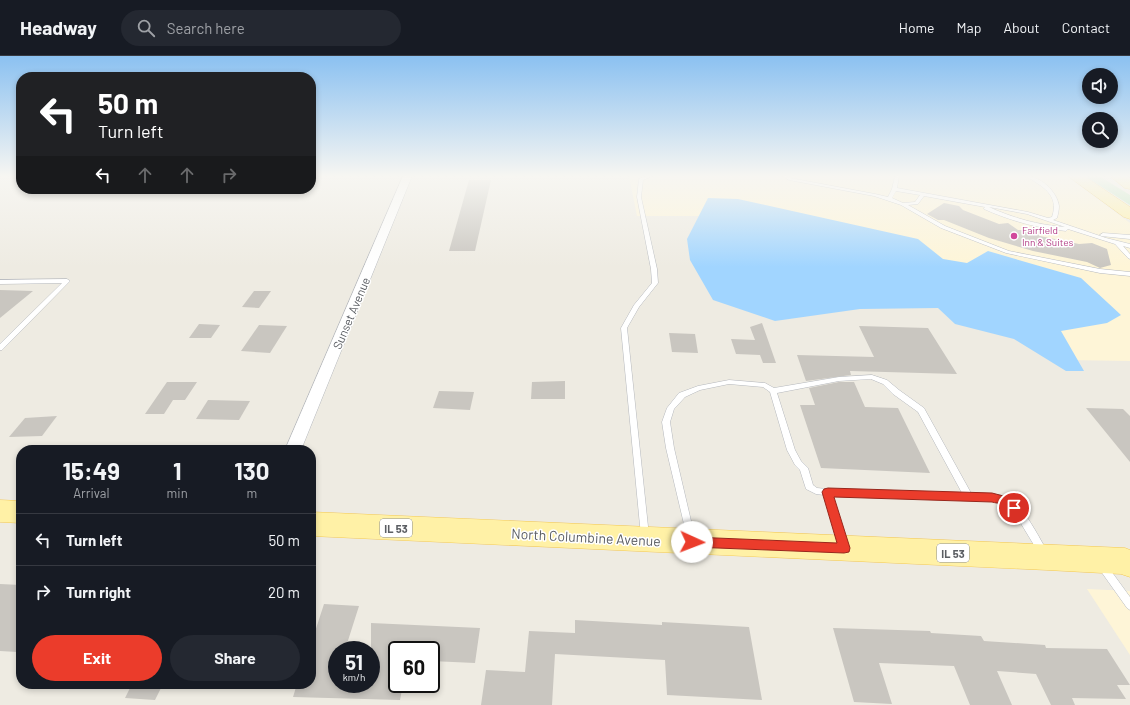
<!DOCTYPE html>
<style>
:root{--surface:#171b24;--page:#242831;--text:#f1f3f6;--muted:#9ea1a6;--line:#363941;--accent:#eb3c2b}
body{margin:0;font-family:Barlow,sans-serif;background:var(--page);color:var(--text);height:100vh;display:flex;flex-direction:column;font-size:15px;white-space:nowrap}
*{box-sizing:border-box;margin:0}
p{font-size:13px;color:var(--muted)}
.icon{flex:none;width:22px;height:22px;fill:none;stroke:currentColor;stroke-width:2;stroke-linecap:round;stroke-linejoin:round}
.map{position:relative;flex:1;overflow:hidden}
.sheet{position:absolute;left:16px;top:389px;width:300px;height:244px;display:flex;flex-direction:column;background:var(--surface);border-radius:16px;box-shadow:0 2px 6px #0003}
.sheet>*{flex:none}
.top-card{position:absolute;left:16px;top:16px;width:300px;height:122px;border-radius:16px;box-shadow:0 2px 6px #0003;background:#202124;color:#fff;overflow:hidden}
.controls{position:absolute;left:1082px;top:12px;display:grid;gap:8px}
.controls a{display:grid;place-items:center;width:36px;height:36px;border-radius:50%;background:var(--surface);box-shadow:0 2px 6px #0003;font-size:20px}
.speed{position:absolute;left:328px;top:585px;display:flex;gap:8px;font-size:20px;font-weight:700;text-align:center}
.speed>*{display:grid;place-content:center;width:52px;height:52px;border-radius:50%;background:var(--surface);box-shadow:0 2px 6px #0003;line-height:1}
.speed small{font-size:10px;font-weight:400}
.speed .limit{border:2px solid #111;border-radius:6px;background:#fff;color:#111}
.pin{position:absolute;display:grid;place-items:center;width:34px;height:34px;color:#fff;margin:-17px;border:2px solid #fff;border-radius:50%;box-shadow:0 1px 4px #0007}
.me{position:absolute;width:44px;margin:-22px;rotate:92deg;stroke-linejoin:round;filter:drop-shadow(0 0 3px #0008)}
.turn{display:flex;align-items:center;gap:14px;height:84px;padding:0 16px;font-size:18px}
.turn .icon{width:52px;height:52px;stroke-width:2.5}
.turn b{display:block;font-size:28px;line-height:34px}
.lanes{display:flex;align-items:center;height:38px;padding:0 16px;background:#0003;justify-content:center;gap:20px;direction:ltr}
.lanes .off{opacity:.35}
.eta{display:flex;justify-content:space-evenly;align-items:center;height:68px;text-align:center}
.eta b{font-size:24px;font-weight:700;line-height:28px}
.action{display:flex;gap:8px;margin-top:auto;padding:8px 16px}
.action a{flex:1;height:46px;border-radius:24px;background:var(--accent);color:#fff;font-size:16px;font-weight:700;line-height:46px;text-align:center}
.action a+a{background:var(--page);color:var(--text)}
ul{padding:0;list-style:none}
li{display:flex;align-items:center;gap:12px;height:52px;padding:0 16px;border-top:1px solid var(--line)}
li div{flex:1}
li b{display:block;font-size:15px}
li em{font-style:normal}
header{display:flex;align-items:center;gap:24px;box-sizing:border-box;height:56px;padding:0 20px;background:var(--surface);border-bottom:1px solid var(--line)}
header strong{font-size:19px}
nav{display:flex;gap:22px;margin-inline-start:auto;font-size:14px}
.search{width:280px;height:36px;background:var(--page);display:flex;align-items:center;gap:10px;box-sizing:border-box;padding:0 14px;border-radius:22px;color:var(--muted);font-size:15px}
.map>svg:first-child{display:block}
.commercial{fill:#fef5d7}
.green{fill:#bee6bf}
.water{fill:#a1d5ff}
.building{fill:#c9c6c0}
.lines{fill:none;stroke-linecap:round;stroke-linejoin:round}
.service-casing{stroke:#b5b8bd;stroke-width:1}
.minor-casing{stroke:#b5b8bd;stroke-width:1}
.primary-casing{stroke:#f3c856;stroke-width:1}
.service{fill:#fff;fill-rule:evenodd}
.minor{fill:#fff;fill-rule:evenodd}
.primary{fill:#fff1a6;fill-rule:evenodd}
.route{fill:#eb3c2b;stroke:#99271c}
.hotel-dot{fill:#d1479c;stroke:#fff;stroke-width:1.5}
.labels{text-anchor:middle;dominant-baseline:central;stroke-width:3;stroke-linejoin:round;paint-order:stroke}
.far-hotel-label{font-size:10px;fill:#b23c85;stroke:#fff;text-anchor:start}
.shield{fill:#fff;stroke:#8c8e92;stroke-width:1}
.shield-label{font-size:11px;font-weight:bold;fill:#5b5e63}
.street-label{font-size:12px;fill:#5b5e63;stroke:#fff}
.near-street-label{font-size:14px;fill:#5b5e63;stroke:#fff}
</style>
<header>
<strong>Headway</strong>
<div class="search"><svg class="icon" aria-label="search" viewBox="0 0 24 24"><circle cx="10" cy="10" r="6"/><path d="M15 15l6 6"/></svg>Search here</div>
<nav><a>Home</a><a>Map</a><a>About</a><a>Contact</a></nav>
</header>
<div class="map">
<svg width="1130" height="649" viewBox="0 0 1130 649">
<rect width="100%" height="100%" fill="#eeebe2"/>
<g class="commercial">
<polygon points="629,120 1067,120 1130,167 1130,305 1066,304 721,160 637,160"/>
<polygon points="1087,533 1130,535 1130,599"/>
</g>
<polygon class="green" points="1085,120 1099,120 1130,139 1130,149"/>
<polygon class="water" points="708,142 738,143 918,183 943,203 967,207 988,195 1081,222 1121,259 1107,267 1061,275 1084,315 1066,315 1014,283 955,268 938,252 860,253 775,265 713,244 690,204 687,183"/>
<g class="building">
<polygon points="469,124 491,124 475,195 449,195"/>
<polygon points="944,147 959,150 963,154 999,168 1008,167 1018,174 1033,174 1040,180 1079,188 1092,187 1107,193 1111,209 1100,212 1087,206 1033,195 989,182 944,164 938,164 927,158"/>
<polygon points="0,234 33,235 0,262"/>
<polygon points="254,235 271,235 259,252 242,251"/>
<polygon points="762,267 768,284 776,307 763,307 760,299 736,298 731,283 755,284 750,271"/>
<polygon points="199,268 220,269 211,282 189,282"/>
<polygon points="259,269 287,270 270,297 241,295"/>
<polygon points="859,270 928,272 957,318 850,315 851,319 806,325 797,299 874,301"/>
<polygon points="669,277 695,278 698,297 672,296"/>
<polygon points="565,325 565,343 531,343 532,326"/>
<polygon points="167,326 197,326 185,344 173,344 164,358 145,358"/>
<polygon points="839,326 854,326 865,351 898,352 930,417 821,412 800,349 815,349 809,332"/>
<polygon points="439,335 474,336 470,354 433,352"/>
<polygon points="208,344 250,345 239,364 196,363"/>
<polygon points="1086,352 1123,353 1130,360 1130,406"/>
<polygon points="57,360 42,380 9,381 25,362"/>
<polygon points="0,528 21,529 21,591 17,596 0,595"/>
<polygon points="324,548 359,550 345,594 337,594 337,628 371,628 371,567 480,572 475,607 431,605 431,594 397,594 397,628 403,628 400,644 293,641 297,628 311,628 311,588"/>
<polygon points="575,564 662,569 662,566 749,571 762,644 667,639 665,604 555,598 552,649 481,649 486,614 525,616 529,575 575,577"/>
<polygon points="833,572 930,575 931,577 981,580 984,585 1045,589 1046,592 1107,593 1130,629 1117,629 1126,643 1072,642 1075,649 1051,649 1036,618 997,615 1012,649 970,649 954,610 879,607 892,648 854,646"/>
<polygon points="132,628 163,628 155,644 125,642"/>
</g>
<g class="lines">
<g class="service-casing">
<g id="service">
<polygon points="646,120 653,120 643,124 641,141 657,213 658,227 639,251 627,272 649,480 648,483 645,484 642,483 641,480 621,272 634,249 652,227 651,213 637,141 639,123"/>
<path d="M783,120H788L790,122L875,138L888,141L892,133L895,120H899L897,132L1028,156L1048,162L1052,161C1060,138 1041,130 1026,120C1040,120 1057,135 1059,150C1059,154 1058,158 1057,162L1053,164L1106,182L1130,188V192L1123,190L1130,198V203L1128,202L1115,188L1068,173L1066,175C1037,172 1011,165 984,153V152L985,151L924,140L918,148L908,149L945,170L1009,195L1100,213L1130,216V220L1100,217L1006,197L941,172L901,149L874,140L789,124ZM896,135L920,139L915,146L903,147L892,142ZM989,151L1027,158L1065,171C1038,169 1013,162 989,151Z"/>
<polygon points="1103,177 1130,179 1130,183 1101,180 1100,179"/>
<polygon points="67,223 70,225 69,226 2,294 0,294 0,288 62,227 0,228 0,224"/>
<path d="M872,319L887,324L899,334L924,352L971,437C981,437 1001,437 1010,443C1025,453 1037,478 1046,493L1048,496L1046,499L1043,500L1040,499L1017,461L1004,448L992,444L832,440L848,488L846,491L843,492L840,491L824,439L816,438L806,433L800,414L795,409L787,394L770,336L763,331L729,328L700,334L685,341L674,353L670,366L674,392L695,482L694,485L691,486L688,485L666,392L662,366L667,352L679,337L698,330L729,324L765,327L774,332L839,321ZM871,323L883,328L893,338L918,356L962,437L827,433L817,432L813,429L808,412L801,405L795,394L777,337L839,325Z"/>
<polygon points="1103,507 1106,508 1130,541 1130,554 1127,552 1100,514 1098,511 1100,508"/>
</g>
</g>
<g class="minor-casing">
<polygon id="minor" points="403,120 412,120 301,394 285,394"/>
</g>
<g class="primary-casing">
<g id="primary">
<polygon points="1068,120 1084,120 1130,151 1130,163 1124,161"/>
<polygon points="1110,120 1126,120 1130,122 1130,133 1125,132"/>
<polygon points="0,444 21,445 21,467 0,466"/>
<polygon points="311,456 1125,492 1130,494 1130,521 1121,518 1047,514 311,480"/>
</g>
</g>
<use href="#service" class="service"/>
<use href="#minor" class="minor"/>
<use href="#primary" class="primary"/>
</g>
<linearGradient id="sky" x2="0" y2="1"><stop stop-color="#8bc1f1"/><stop offset="0.57" stop-color="#f7f6f2"/><stop offset="1" stop-color="#f7f6f2" stop-opacity="0"/></linearGradient>
<rect width="1130" height="211" fill="url(#sky)"/>
<path class="route" d="M828,432L992,437L1011,442L1019,452L1018,455C1010,458 1009,451 1003,449C1000,447 995,447 992,446L834,441L850,492L849,496L844,497L692,491L688,489L686,486L688,482L692,481L837,487L822,436L824,433Z"/>
<circle class="hotel-dot" cx="1014" cy="180" r="4"/>
<g class="labels">
<g class="far-hotel-label">
<text x="1022" y="174">Fairfield<tspan x="1022" dy="12">Inn &amp; Suites</tspan></text>
</g>
<g class="shield">
<rect x="380" y="463" width="32" height="18" rx="3"/>
<rect x="937" y="488" width="32" height="18" rx="3"/>
</g>
<g class="shield-label">
<text x="396" y="472">IL 53</text>
<text x="953" y="497">IL 53</text>
</g>
<g class="street-label">
<text transform="translate(351 257) rotate(-67)">Sunset Avenue</text>
</g>
<g class="near-street-label">
<text transform="translate(586 481) rotate(3)">North Columbine Avenue</text>
</g>
</g>
</svg>
<div class="controls">
<a><svg class="icon" aria-label="sound" viewBox="0 0 24 24"><path d="M4 9h4l5-4v14l-5-4H4zM17 9q2 3 0 6"/></svg></a>
<a><svg class="icon" aria-label="search" viewBox="0 0 24 24"><circle cx="10" cy="10" r="6"/><path d="M15 15l6 6"/></svg></a>
</div>
<div class="speed"><div>51<small>km/h</small></div><div class="limit">60</div></div>
<div class="pin" style="left:1014px;top:452px;background:#d93025"><svg class="icon" aria-label="arrive" viewBox="0 0 24 24"><path d="M6 21V4h12l-3 4 3 4H6"/></svg></div>
<svg class="me" style="left:692px;top:486px" viewBox="-20 -20 40 40"><circle r="19" fill="#fff"/><path d="M0-13L10 11 0 6-10 11z" fill="#eb3c2b"/></svg>
<div class="top-card">
<div class="turn"><svg class="icon" aria-label="left" viewBox="0 0 24 24"><path d="M17 20v-9H6M10 6l-5 5 5 5"/></svg><div><b>50 m</b>Turn left</div></div>
<div class="lanes"><svg class="icon" aria-label="left" viewBox="0 0 24 24"><path d="M17 20v-9H6M10 6l-5 5 5 5"/></svg><svg class="icon off" aria-label="ahead" viewBox="0 0 24 24"><path d="M12 20V5M6 11l6-6 6 6"/></svg><svg class="icon off" aria-label="ahead" viewBox="0 0 24 24"><path d="M12 20V5M6 11l6-6 6 6"/></svg><svg class="icon off" aria-label="right" viewBox="0 0 24 24"><path d="M7 20v-9h11M14 6l5 5-5 5"/></svg></div>
</div>
<section class="sheet">
<div class="eta">
<div><b>15:49</b><p>Arrival</p></div>
<div><b>1</b><p>min</p></div>
<div><b>130</b><p>m</p></div>
</div>
<ul>
<li><svg class="icon" aria-label="left" viewBox="0 0 24 24"><path d="M17 20v-9H6M10 6l-5 5 5 5"/></svg><div><b>Turn left</b></div><em>50 m</em></li>
<li><svg class="icon" aria-label="right" viewBox="0 0 24 24"><path d="M7 20v-9h11M14 6l5 5-5 5"/></svg><div><b>Turn right</b></div><em>20 m</em></li>
</ul>
<div class="action"><a>Exit</a><a>Share</a></div>
</section>
</div>
